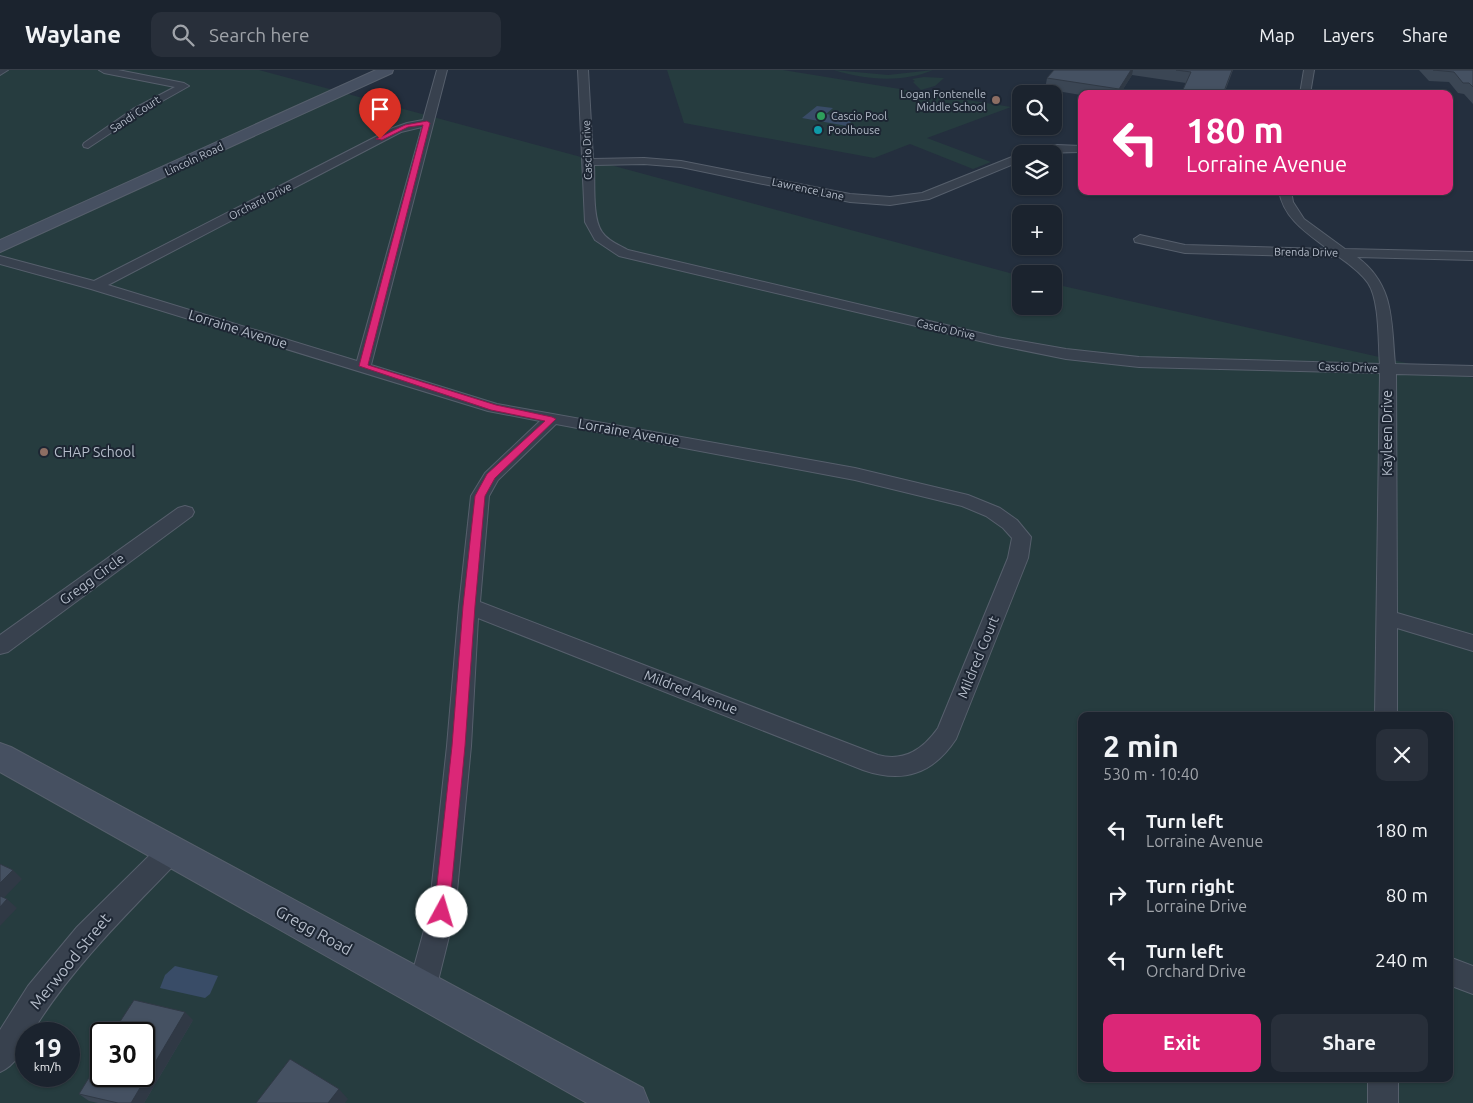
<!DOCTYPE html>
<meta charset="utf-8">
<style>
:root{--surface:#1b232e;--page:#282f3a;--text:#f1f3f6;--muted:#a0a4aa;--line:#39404a;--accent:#db2777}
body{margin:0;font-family:Ubuntu,sans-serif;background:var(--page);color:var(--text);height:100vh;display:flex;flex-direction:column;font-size:19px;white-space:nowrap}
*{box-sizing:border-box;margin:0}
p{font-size:16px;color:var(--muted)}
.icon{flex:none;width:28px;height:28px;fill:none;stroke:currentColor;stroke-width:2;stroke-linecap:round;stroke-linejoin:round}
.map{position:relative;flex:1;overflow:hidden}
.sheet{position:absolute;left:1078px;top:642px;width:375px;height:370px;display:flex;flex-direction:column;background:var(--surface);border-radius:10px;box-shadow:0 1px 4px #0004,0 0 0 1px var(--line)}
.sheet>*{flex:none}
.top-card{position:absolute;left:1078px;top:20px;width:375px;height:105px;border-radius:10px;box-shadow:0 1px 4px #0004,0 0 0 1px var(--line);background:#db2777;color:#fff;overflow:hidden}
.tools{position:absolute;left:1012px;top:15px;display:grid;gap:10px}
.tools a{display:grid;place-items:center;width:50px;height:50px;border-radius:10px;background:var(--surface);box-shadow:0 1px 4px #0004,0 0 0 1px var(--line);font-size:25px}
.speed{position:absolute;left:15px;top:952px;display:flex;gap:10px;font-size:25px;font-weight:700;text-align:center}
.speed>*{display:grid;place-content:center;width:65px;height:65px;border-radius:50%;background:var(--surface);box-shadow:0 1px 4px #0004,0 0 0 1px var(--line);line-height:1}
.speed small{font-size:12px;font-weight:400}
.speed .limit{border:2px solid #111;border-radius:8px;background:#fff;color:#111}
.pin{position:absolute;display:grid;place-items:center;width:42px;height:42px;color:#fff;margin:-51px -21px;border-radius:50% 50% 50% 0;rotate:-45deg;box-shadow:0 0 5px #0007}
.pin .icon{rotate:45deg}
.me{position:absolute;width:55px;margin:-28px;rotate:6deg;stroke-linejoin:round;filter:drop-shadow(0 0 4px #0008)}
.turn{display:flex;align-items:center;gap:18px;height:105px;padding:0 25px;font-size:22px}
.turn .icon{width:65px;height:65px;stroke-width:2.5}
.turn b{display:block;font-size:35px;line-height:42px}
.round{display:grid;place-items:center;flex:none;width:52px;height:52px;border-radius:10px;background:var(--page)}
.summary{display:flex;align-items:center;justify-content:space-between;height:85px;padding:0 25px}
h1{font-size:30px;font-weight:600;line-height:38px}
.primary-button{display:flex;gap:10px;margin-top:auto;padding:10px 25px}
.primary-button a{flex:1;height:58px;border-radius:10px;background:var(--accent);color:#fff;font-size:20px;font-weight:600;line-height:58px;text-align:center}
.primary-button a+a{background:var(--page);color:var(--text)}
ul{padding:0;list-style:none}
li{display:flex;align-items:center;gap:15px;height:65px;padding:0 25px}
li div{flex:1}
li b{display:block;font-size:19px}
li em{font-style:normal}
header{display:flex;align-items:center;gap:30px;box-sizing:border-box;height:70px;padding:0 25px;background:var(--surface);border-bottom:1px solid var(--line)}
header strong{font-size:24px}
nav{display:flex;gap:28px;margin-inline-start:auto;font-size:18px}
.search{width:350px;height:45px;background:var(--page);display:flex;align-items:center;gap:12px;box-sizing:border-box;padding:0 18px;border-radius:10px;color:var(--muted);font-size:19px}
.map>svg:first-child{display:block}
.green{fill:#263c3f;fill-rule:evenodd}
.water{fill:#394c67}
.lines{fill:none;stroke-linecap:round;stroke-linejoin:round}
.minor-casing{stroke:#565f6c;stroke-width:2}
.secondary-casing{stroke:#565f6c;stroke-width:2}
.minor{fill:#38414e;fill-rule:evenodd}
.secondary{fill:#465061;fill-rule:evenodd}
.wall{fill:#3b4654}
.shaded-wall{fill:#303945}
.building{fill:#455162;stroke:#303945}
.route{fill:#db2777;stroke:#8e194d}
.education-dot{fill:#8d6e63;stroke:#1d2633;stroke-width:2}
.leisure-dot{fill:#2e9e5b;stroke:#1d2633;stroke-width:2}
.culture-dot{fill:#0f9aa8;stroke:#1d2633;stroke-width:2}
.labels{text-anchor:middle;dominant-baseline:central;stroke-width:4;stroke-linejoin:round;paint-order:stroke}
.far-poi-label{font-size:11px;fill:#b4bcc9;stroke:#1d2633;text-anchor:start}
.far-street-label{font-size:11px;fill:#b4bcc9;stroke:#1d2633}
.street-label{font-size:14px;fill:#b4bcc9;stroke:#1d2633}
.poi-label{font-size:14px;fill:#b4bcc9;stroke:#1d2633;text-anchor:start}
.near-street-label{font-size:16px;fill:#b4bcc9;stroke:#1d2633}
</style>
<header>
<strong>Waylane</strong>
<div class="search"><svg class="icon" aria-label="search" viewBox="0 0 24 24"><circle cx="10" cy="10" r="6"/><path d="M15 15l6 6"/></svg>Search here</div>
<nav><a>Map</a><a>Layers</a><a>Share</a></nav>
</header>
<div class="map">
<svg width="1473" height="1033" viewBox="0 0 1473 1033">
<rect width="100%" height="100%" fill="#242f3e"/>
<g class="green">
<path d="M0,0H259L1021,206V236H1054V214L1473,308V1033H0ZM1081,646H1449V1009H1081ZM26,964H69V1006H26ZM101,964H144V1006H101Z"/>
<polygon points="667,0 783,0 1011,37 927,68 991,92 973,99 910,74 874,88 684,53"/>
<path d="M834,0L888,5L933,0C903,13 864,10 834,0Z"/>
<polygon points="924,7 944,8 935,16 921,20 913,12 915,11 912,9"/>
</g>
<g class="water">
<polygon points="817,36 833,38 826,44 854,49 847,56 802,48"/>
<polygon points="175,896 218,906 210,924 205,928 160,918 165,905"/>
</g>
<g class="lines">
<g class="minor-casing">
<g id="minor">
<polygon points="0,0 8,0 0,5"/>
<polygon points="99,0 118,0 184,13 189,16 141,43 88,78 84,77 83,75 84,73 133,39 175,17 104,3"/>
<path d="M437,0H447L371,295L497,334L855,398L968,425L1000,438L1017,450L1031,467L1028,488L956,669C933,704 903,714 863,700L478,548L471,676L455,842L436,919L432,929L422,933L412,929L408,919L429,842L447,676L459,536L471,426L485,403L540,351L488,341L91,219L0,194V186L94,211L393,58L407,53L423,50ZM422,57L357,291L108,215L401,62ZM556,354L855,410L962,436L986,446L1003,458L1012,468L1008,488L938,658C923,679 905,692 878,685L480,532L489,426L498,410Z"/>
<path d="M578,0H588L593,89L644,88L681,91L850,124L890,127L922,123L1017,85L1021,84V91L929,129L890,135L850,132L681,97L644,94L594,95C595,113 592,148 602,162C608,171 619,175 628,180L997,267L1066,279L1139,287L1380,294C1378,272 1380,231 1368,213C1361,203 1349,194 1339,187L1185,183L1135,172L1134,169L1140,165L1185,175L1328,179C1307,163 1284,149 1279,121H1291L1293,132L1304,149L1345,179L1473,182V190L1357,187C1395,215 1391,252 1395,294L1473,296V306L1396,304L1397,543L1473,565V581L1397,558V646H1375L1380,303L1139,297L1066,289L997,275L619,186L595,170L585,152Z"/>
<polygon points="1304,0 1314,0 1310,24 1300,24"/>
<path d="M1057,75L1081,76V82C1062,82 1043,84 1024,84L1025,82Z"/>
<polygon points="185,436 192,438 194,442 192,446 8,582 0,584 0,565 178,438"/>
<path d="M171,770L180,773L184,781L180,789C127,844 71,898 31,964H26C26,979 14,996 0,1002V960L28,916L77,857L162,773Z"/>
<polygon points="1449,887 1473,896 1473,924 1449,915"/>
<rect x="1368" y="1009" width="30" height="24"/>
</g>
</g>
<g class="secondary-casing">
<g id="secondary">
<polygon points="376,0 393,0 392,3 0,182 0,170"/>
<polygon points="0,673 11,677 643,1018 649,1033 587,1033 0,702"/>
</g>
</g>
<use href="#minor" class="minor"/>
<use href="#secondary" class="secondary"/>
</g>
<g class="wall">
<polygon points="1054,0 1233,0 1224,24 1181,24 1186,13 1132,5 1120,24 1081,24 1081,25 1045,19 1047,8"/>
<polygon points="1419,0 1473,0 1473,34 1464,24 1458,23 1449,12 1429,11"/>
<polygon points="193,950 144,1033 98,1033 89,1031 79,1024"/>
</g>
<g class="shaded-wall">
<polygon points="1131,0 1133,0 1132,5 1120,24 1118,24 1119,19"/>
<polygon points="13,800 22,809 1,831 0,830 0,813"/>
<polygon points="7,829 17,838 0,856 0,837"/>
<polygon points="185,942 193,950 144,1033 131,1033"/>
<polygon points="339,1019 348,1029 345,1033 328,1033"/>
</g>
<g class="building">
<polygon points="1054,0 1131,0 1119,19 1047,8"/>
<polygon points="1176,0 1232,0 1223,24 1181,24 1191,2"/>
<polygon points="1433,0 1473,0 1473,17 1469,13 1463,13 1454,2"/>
<polygon points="0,794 13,800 0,813"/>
<polygon points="0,826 7,829 0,837"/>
<polygon points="134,930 185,942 131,1033 118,1033 79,1024 101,988 101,1006 144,1006 144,964 112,964"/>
<polygon points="290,989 339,1019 328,1033 256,1033"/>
</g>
<polygon class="route" points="427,51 430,53 368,295 496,335 552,347 556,349 495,408 485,426 475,536 465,676 449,842 447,847 442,849 436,847 434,842 452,676 463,536 475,426 487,404 545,351 491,340 359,296 423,55 408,57 382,70 376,69 405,55"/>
<g class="education-dot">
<circle cx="996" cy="30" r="5"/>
<circle cx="44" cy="382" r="5"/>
</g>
<circle class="leisure-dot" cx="821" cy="46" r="5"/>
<circle class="culture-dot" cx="818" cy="60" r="5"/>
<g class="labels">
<g class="far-poi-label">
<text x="986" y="24" text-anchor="end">Logan Fontenelle<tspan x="986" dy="13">Middle School</tspan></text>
<text x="831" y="46">Cascio Pool</text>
<text x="828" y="60">Poolhouse</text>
</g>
<g class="far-street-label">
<text transform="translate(135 44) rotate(-33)">Sandi Court</text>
<text transform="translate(587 80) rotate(-92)">Cascio Drive</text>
<text transform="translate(194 89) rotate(-25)">Lincoln Road</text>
<text transform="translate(808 119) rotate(12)">Lawrence Lane</text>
<text transform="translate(260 131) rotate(-27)">Orchard Drive</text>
<text transform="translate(1306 182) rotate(1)">Brenda Drive</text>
<text transform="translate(946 259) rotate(13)">Cascio Drive</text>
<text transform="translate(1348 297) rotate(2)">Cascio Drive</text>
</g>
<g class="street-label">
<text transform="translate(238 259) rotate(17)">Lorraine Avenue</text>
<text transform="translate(629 362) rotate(10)">Lorraine Avenue</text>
<text transform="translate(1387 363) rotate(-90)">Kayleen Drive</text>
<text transform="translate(92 509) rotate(-36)">Gregg Circle</text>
<text transform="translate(978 587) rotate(-68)">Mildred Court</text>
<text transform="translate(691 622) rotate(21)">Mildred Avenue</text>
</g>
<g class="poi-label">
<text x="54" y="382">CHAP School</text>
</g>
<g class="near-street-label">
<text transform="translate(314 860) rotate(29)">Gregg Road</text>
<text transform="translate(70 891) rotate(-51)">Merwood Street</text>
</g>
</g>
</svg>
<div class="tools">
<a><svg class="icon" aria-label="search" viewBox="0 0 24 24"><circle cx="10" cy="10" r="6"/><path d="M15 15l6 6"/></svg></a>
<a><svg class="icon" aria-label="layers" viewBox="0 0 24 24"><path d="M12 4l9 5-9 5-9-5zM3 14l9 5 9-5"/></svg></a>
<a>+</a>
<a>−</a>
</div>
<div class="speed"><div>19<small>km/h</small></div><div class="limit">30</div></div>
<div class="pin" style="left:380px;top:69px;background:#d93025"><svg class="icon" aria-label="arrive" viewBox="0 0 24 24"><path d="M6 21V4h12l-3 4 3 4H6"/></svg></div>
<svg class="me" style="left:442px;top:842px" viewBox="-20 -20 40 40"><circle r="19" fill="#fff"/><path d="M0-13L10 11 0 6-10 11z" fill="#db2777"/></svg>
<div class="top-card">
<div class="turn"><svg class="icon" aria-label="left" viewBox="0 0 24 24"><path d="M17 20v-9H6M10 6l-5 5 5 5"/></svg><div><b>180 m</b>Lorraine Avenue</div></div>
</div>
<section class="sheet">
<div class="summary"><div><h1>2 min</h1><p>530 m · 10:40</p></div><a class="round"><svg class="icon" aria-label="close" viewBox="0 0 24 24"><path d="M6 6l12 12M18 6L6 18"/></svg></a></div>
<ul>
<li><svg class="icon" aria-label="left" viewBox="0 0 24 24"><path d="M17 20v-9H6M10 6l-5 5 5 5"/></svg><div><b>Turn left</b><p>Lorraine Avenue</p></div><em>180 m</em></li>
<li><svg class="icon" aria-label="right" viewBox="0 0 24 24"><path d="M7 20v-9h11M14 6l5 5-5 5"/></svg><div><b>Turn right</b><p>Lorraine Drive</p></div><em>80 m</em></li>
<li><svg class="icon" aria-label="left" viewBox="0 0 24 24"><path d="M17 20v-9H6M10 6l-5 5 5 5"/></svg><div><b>Turn left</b><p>Orchard Drive</p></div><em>240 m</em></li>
</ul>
<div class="primary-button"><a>Exit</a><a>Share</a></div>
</section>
</div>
